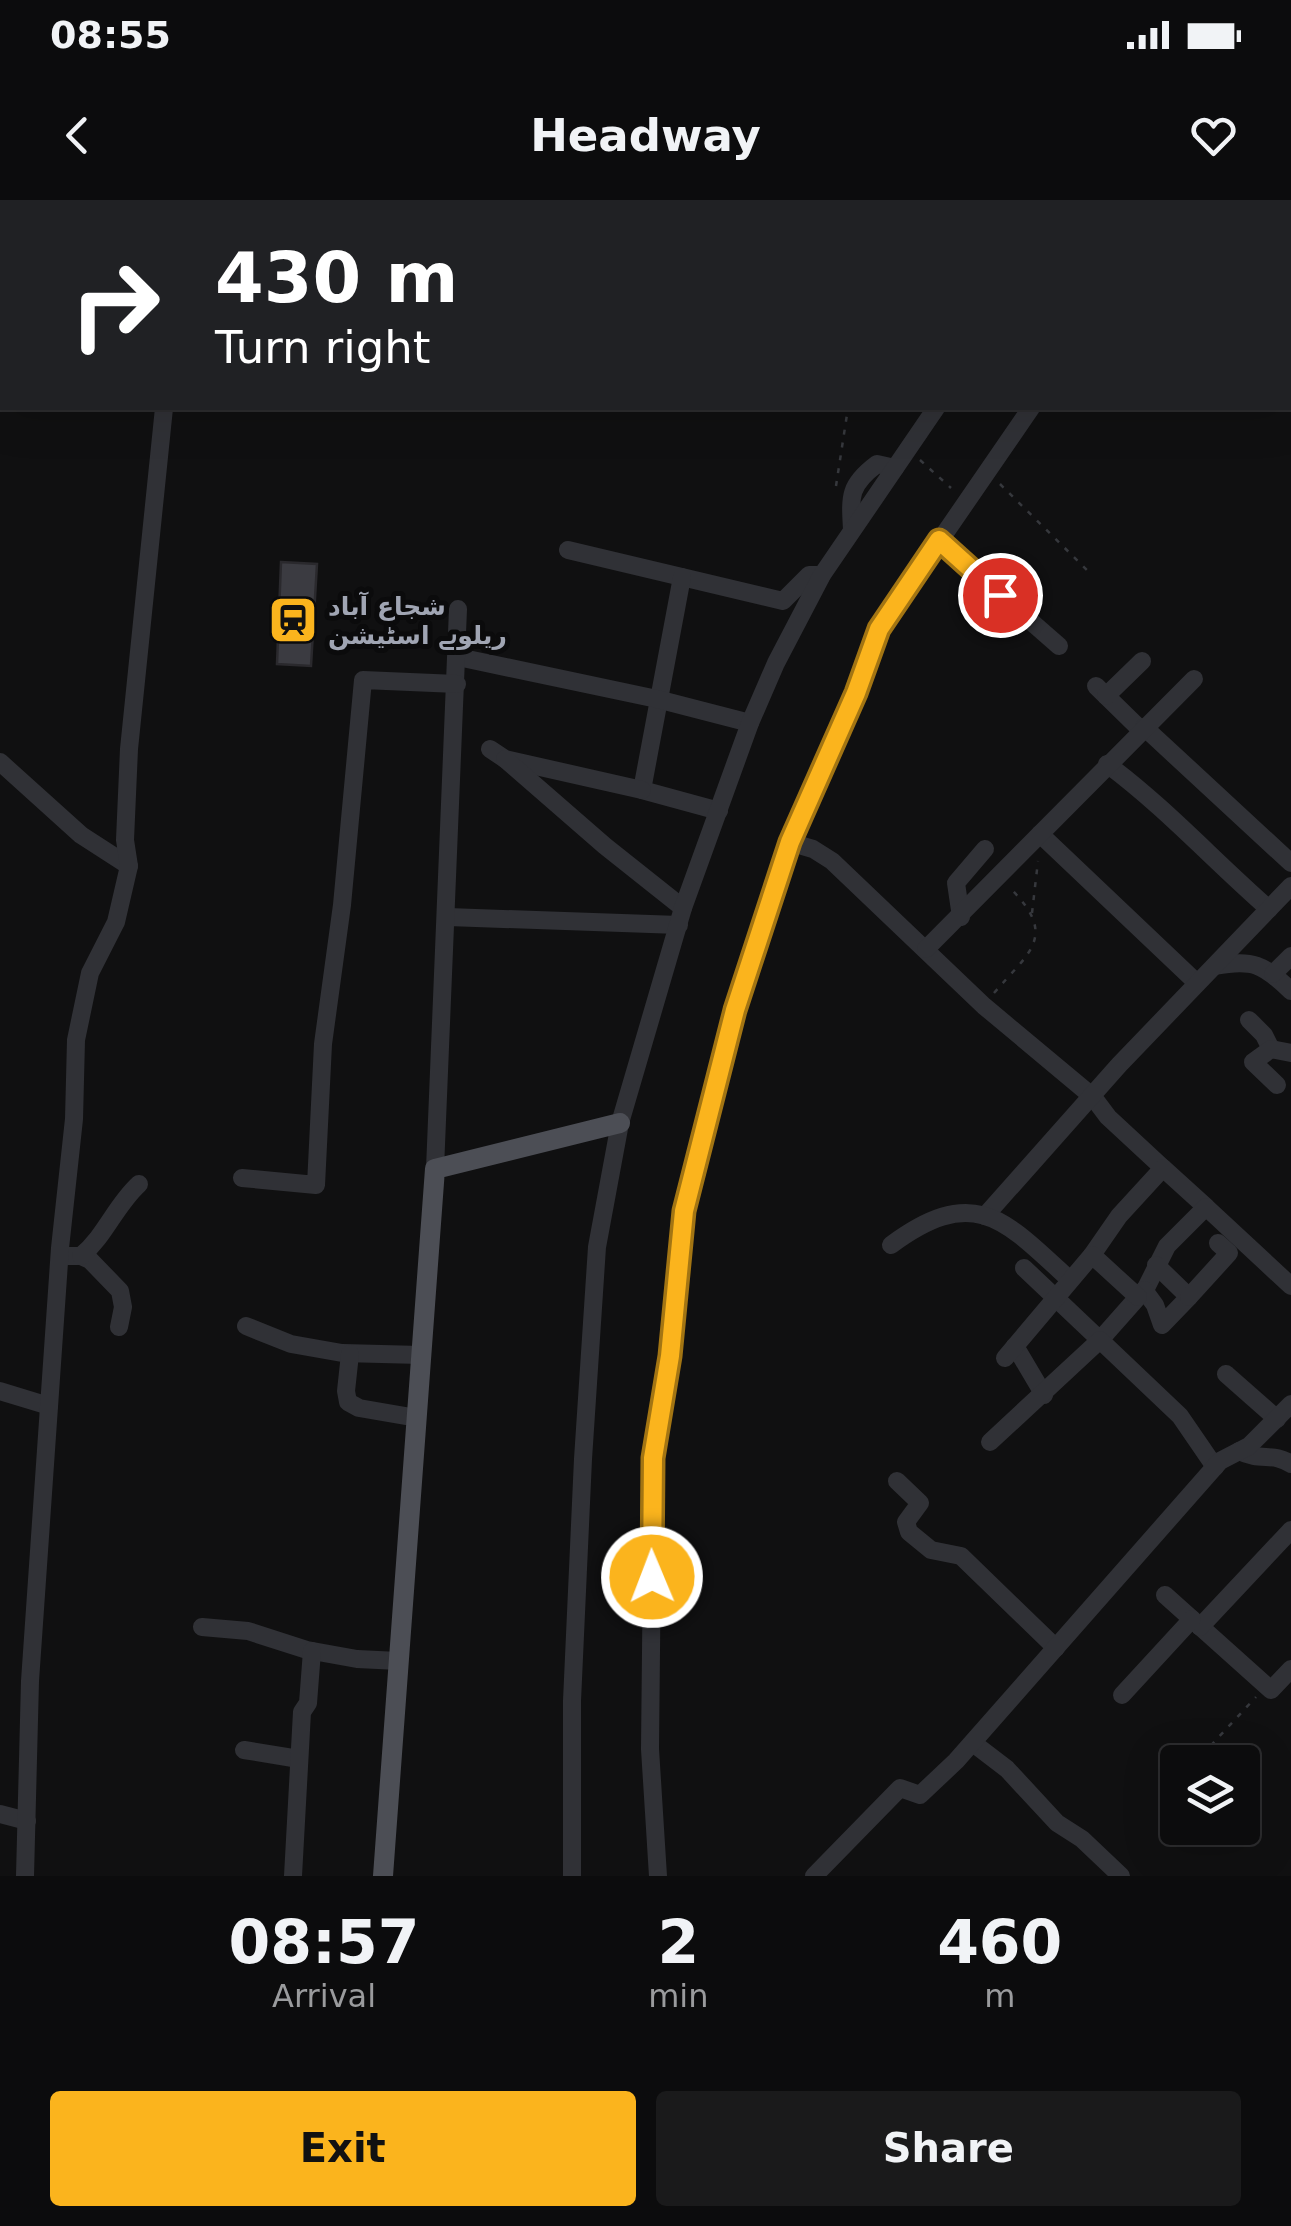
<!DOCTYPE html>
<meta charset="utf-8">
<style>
:root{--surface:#0c0c0d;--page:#1a1a1b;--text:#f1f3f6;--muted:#9a9b9d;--line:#2c2c2e;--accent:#fbb41d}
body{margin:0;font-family:"DejaVu Sans",Cairo,sans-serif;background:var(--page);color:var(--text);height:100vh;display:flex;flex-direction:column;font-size:38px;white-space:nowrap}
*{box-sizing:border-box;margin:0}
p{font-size:32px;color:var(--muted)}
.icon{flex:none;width:55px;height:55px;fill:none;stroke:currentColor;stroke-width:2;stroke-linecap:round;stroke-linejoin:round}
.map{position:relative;height:1676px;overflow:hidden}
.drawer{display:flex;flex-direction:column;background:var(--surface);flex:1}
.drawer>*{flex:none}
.banner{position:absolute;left:0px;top:0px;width:1292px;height:210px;box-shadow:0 10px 40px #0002,0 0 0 2px var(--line);background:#202124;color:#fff;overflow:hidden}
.fabs{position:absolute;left:1160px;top:1545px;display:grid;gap:20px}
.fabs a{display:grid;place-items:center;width:100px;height:100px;border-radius:10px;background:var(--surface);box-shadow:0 10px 40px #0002,0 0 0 2px var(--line);font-size:50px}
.pin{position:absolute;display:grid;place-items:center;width:85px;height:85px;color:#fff;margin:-42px;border:5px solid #fff;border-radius:50%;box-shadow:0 2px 10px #0007}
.me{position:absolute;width:110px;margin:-55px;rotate:359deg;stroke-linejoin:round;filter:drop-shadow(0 0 8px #0008)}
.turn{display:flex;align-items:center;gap:35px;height:210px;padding:0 50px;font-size:45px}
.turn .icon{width:130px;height:130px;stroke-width:2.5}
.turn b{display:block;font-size:70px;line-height:85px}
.eta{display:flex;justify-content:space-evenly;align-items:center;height:170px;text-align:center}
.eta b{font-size:60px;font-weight:600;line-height:70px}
.button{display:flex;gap:20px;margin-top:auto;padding:20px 50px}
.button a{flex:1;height:115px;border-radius:10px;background:var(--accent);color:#111;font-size:40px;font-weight:600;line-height:115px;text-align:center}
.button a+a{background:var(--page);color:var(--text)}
.status{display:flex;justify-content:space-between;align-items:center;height:70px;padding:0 50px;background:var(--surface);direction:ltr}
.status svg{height:28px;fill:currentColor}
header{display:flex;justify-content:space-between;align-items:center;height:130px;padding:0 50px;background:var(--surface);font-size:45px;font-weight:600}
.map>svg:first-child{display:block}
.building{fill:#3b3b41;stroke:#2a292d;stroke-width:2.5}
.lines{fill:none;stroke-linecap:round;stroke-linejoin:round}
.path{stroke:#36383d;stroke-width:2.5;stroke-dasharray:5 8;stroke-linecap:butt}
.minor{stroke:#303136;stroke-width:18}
.major{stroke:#4c4e55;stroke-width:20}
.route-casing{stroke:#a37513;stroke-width:25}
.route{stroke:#fbb41d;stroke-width:18}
.labels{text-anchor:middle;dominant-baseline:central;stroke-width:10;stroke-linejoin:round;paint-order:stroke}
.poi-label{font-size:25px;font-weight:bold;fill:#a0a5b3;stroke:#0b0b0c;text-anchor:start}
</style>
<div class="status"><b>08:55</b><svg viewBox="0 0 49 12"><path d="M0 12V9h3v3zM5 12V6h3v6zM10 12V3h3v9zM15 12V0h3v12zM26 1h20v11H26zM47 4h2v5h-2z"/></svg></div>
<header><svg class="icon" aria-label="back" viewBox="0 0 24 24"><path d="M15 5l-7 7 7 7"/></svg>Headway<svg class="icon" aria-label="heart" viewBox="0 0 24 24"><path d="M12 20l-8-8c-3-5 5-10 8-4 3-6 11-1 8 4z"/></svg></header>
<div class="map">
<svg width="1291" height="1676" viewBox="0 0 1291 1676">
<rect width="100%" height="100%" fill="#101011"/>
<polygon class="building" points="281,362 317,364 311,466 277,464"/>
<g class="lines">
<g class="path">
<polyline points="920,260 951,288"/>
<polyline points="1000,284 1090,373"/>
<polyline points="836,286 848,208"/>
<polyline points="1032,713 1038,661"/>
<path d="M994,793C1028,753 1058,737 1012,690"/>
<polyline points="1202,1555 1256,1497"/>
</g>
<g class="minor">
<polyline points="1253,0 1257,2"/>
<polyline points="182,2 182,0"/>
<polyline points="1054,2 1054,0"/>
<polyline points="1132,2 1133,0"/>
<polyline points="1290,26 1291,27"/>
<path d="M852,329C850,296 849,285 877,264L895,268"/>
<polyline points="939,341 1059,446"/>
<polyline points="568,350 783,401 809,375 822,375"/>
<polyline points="682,377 642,590 719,611"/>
<polyline points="458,457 657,499 750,523"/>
<polyline points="1096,486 1141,530"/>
<polyline points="1106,496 1142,461"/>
<polyline points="1144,527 1291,663"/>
<polyline points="490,549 505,559 642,590"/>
<polyline points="505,559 605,646 683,708"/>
<polyline points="0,562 81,635 129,666"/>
<path d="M1107,564C1165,607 1214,661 1269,709"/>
<polyline points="1040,634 1197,783"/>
<polyline points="789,642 813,649 832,661 984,806 1093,897 1108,917 1163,968"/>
<polyline points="448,717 679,725"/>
<polyline points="961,717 956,683 985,649"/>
<polyline points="926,749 1194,479"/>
<path d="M1215,766C1253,759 1263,764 1291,791"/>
<polyline points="1273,774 1291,756"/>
<polyline points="1249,820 1264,835 1271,849"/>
<polyline points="1277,885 1253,862 1271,849 1291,853"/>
<polyline points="435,969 458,409"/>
<polyline points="242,978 316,985 323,844 342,705 363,480 457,484"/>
<polyline points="985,1016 1119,865 1291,686"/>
<path d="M891,1045C975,983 1005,1020 1070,1080"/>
<polyline points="1092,1055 1119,1016 1163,968 1206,1007"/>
<polyline points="60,1056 81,1056 90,1060 120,1091 123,1107 119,1127"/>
<path d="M81,1056C106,1035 115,1006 139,984"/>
<polyline points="1024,1068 1100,1140 1146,1088 1167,1046 1206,1007 1291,1086"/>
<polyline points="1144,1090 1155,1105 1162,1125 1189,1097 1156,1065"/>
<polyline points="1189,1097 1229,1053 1218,1043"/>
<polyline points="246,1126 291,1144 342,1153 421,1155"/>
<polyline points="1015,1146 1044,1195"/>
<polyline points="350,1154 346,1191 348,1202 359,1208 417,1218"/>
<polyline points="1005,1158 1092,1055 1138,1097"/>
<polyline points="1226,1174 1277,1219"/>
<polyline points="0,1191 49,1206"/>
<polyline points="990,1242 1100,1140 1180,1216 1215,1267"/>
<path d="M1239,1251C1261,1262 1273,1252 1291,1264"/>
<polyline points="897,1281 920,1303 906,1322 909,1332 931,1350 961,1356 1056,1448"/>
<polyline points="1165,1395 1271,1490 1291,1469"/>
<polyline points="202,1427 248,1431 307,1450 357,1459 399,1461"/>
<polyline points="1200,1427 1291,1330"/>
<polyline points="1122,1495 1192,1419"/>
<polyline points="973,1543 1007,1569 1057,1623 1082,1639 1121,1676"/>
<polyline points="244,1550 299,1559"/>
<polyline points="0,1614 27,1621"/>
<polyline points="25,1676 30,1481 60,1048 74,919 76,840 90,773 116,722 129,666 125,640 129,549 164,208"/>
<polyline points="293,1676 302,1512 308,1503 312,1451"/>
<polyline points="572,1676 572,1501 583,1259 597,1047 620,923 683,708 750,523 776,463 822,375 936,208"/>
<polyline points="658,1676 650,1549 653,1258 670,1156 679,1048 688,989 735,810 789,642 857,493 879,429 1031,208"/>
<polyline points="814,1676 900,1588 920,1595 956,1561 1220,1261 1249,1246 1291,1204"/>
</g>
<polyline class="major" points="383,1676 435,969 620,923"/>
</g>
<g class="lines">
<g class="route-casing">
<polyline id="route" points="652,1377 653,1258 670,1156 684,1011 735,810 790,642 856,493 879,429 939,340 1000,395"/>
</g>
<use href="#route" class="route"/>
</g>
<defs>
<g id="station-square" transform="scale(2.5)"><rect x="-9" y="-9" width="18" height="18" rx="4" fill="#fbb41d" stroke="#0b0b0c"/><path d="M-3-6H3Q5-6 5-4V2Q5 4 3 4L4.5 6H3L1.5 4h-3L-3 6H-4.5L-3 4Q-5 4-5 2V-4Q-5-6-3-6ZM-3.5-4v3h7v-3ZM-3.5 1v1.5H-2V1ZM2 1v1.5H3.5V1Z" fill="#111"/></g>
</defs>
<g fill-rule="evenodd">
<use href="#station-square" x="293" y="420"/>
</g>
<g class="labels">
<g class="poi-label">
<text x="328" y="406">شجاع آباد<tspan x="328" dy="29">ریلوے اسٹیشن</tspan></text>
</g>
</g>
</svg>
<div class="fabs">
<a><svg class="icon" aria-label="layers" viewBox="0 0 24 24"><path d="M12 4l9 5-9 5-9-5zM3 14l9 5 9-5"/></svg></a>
</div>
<div class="pin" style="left:1000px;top:395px;background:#d93025"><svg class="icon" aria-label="arrive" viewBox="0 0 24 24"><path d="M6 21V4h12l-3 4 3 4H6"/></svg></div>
<svg class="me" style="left:652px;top:1377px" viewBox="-20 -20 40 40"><circle r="17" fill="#fbb41d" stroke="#fff" stroke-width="3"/><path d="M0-11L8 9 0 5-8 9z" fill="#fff"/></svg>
<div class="banner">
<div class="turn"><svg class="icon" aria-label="right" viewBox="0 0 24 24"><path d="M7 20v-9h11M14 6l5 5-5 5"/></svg><div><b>430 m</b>Turn right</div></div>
</div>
</div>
<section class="drawer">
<div class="eta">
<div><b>08:57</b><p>Arrival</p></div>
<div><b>2</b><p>min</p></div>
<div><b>460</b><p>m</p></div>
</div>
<div class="button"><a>Exit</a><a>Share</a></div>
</section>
